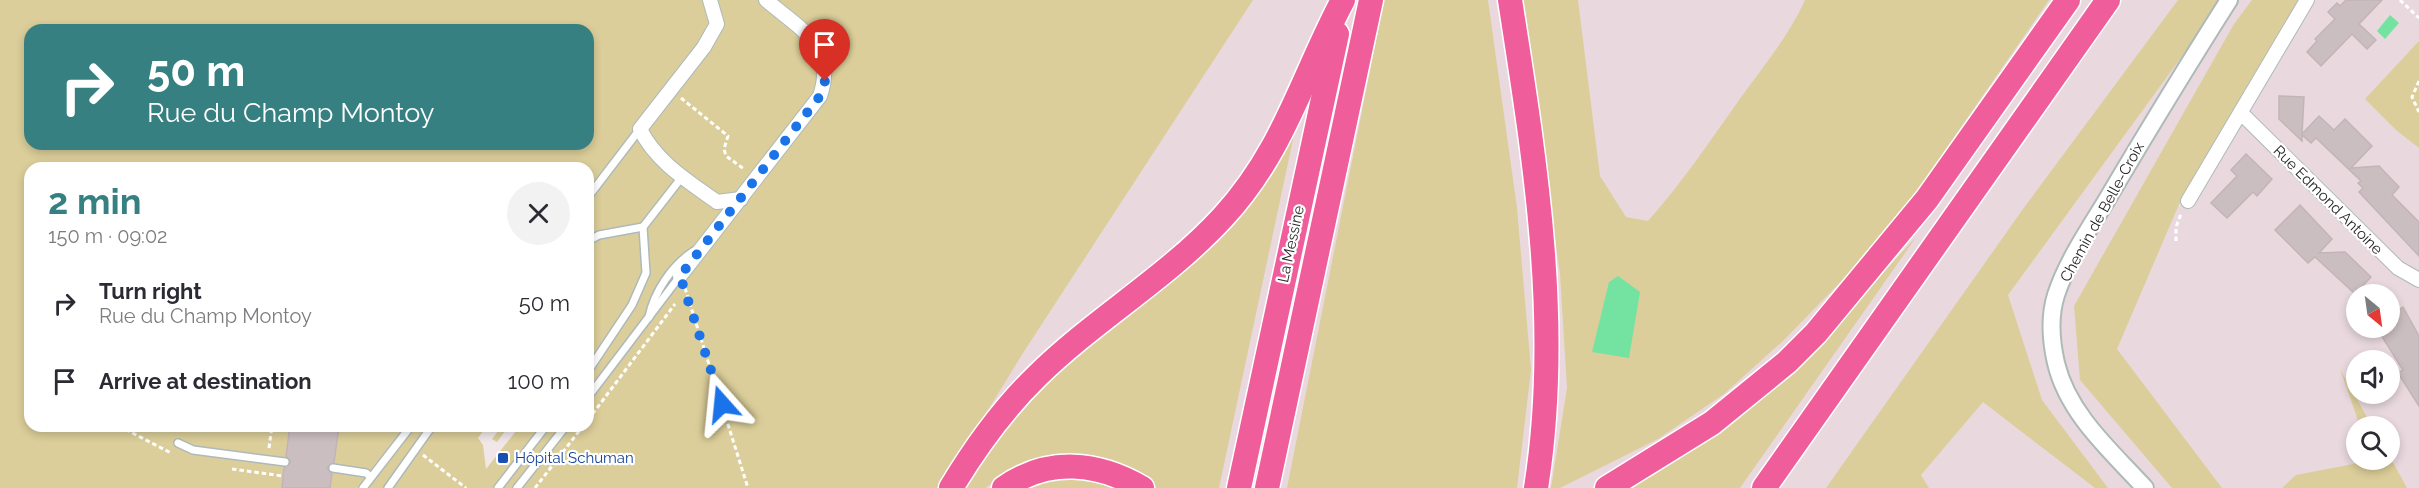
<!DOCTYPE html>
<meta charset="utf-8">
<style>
:root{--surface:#fff;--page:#f2f2f3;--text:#2b2b33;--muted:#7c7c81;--accent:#378082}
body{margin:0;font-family:Raleway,sans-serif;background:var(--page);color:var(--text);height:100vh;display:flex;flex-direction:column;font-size:22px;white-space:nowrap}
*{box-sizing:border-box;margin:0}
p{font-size:20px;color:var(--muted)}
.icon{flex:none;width:33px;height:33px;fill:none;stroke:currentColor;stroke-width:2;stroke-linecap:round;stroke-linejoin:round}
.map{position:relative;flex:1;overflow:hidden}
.sheet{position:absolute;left:24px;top:162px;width:570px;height:270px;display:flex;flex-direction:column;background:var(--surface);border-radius:18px;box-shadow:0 3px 9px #0003}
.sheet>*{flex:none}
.hud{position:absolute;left:24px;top:24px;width:570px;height:126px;border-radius:18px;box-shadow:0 3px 9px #0003;background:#378082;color:#fff;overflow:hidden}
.needle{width:39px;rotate:151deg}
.controls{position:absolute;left:2346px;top:284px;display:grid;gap:12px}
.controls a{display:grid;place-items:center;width:54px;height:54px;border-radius:50%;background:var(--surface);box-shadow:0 3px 9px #0003;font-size:30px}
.pin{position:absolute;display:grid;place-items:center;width:51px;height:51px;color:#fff;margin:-62px -26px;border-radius:50% 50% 50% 0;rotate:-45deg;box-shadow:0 0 6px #0007}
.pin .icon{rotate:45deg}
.me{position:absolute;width:66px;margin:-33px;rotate:342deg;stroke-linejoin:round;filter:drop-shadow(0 0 4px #0008)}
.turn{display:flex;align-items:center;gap:21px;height:126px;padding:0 24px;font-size:27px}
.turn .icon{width:78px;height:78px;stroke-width:2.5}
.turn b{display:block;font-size:42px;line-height:51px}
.round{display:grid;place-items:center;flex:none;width:63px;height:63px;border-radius:32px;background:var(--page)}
.headline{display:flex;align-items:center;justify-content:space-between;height:102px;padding:0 24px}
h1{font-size:36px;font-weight:700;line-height:45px;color:var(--accent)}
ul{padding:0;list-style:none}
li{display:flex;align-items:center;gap:18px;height:78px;padding:0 24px}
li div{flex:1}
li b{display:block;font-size:22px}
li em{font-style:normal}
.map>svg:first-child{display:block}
.green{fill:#dbce9a;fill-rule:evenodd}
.plaza{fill:#f1e7e9}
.water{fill:#74e3a2}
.building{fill:#cbbec1;stroke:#c3b4b7;stroke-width:1.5}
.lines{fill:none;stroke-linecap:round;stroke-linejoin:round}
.service-casing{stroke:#adbab9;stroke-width:10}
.minor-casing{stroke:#adbab9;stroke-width:16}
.tertiary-casing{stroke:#adbab9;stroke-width:20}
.motorway-casing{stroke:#fff;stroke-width:27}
.path{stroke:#fff;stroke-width:3;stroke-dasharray:4.5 3;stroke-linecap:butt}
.service{stroke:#fff;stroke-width:7}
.minor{stroke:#fff;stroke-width:14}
.tertiary{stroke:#fff;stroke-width:16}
.motorway{stroke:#f05d9b;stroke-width:24}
.route{stroke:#1a73e8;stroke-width:10;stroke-dasharray:0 18}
.transit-dot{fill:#1a4fb4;stroke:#fff;stroke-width:2}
.labels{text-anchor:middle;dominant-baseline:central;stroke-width:4.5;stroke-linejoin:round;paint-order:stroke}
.street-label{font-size:15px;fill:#272727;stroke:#fff}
.transit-label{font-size:15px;fill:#164399;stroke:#fff;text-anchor:start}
</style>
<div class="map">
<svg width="2419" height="488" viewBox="0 0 2419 488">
<rect width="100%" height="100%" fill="#e9d9de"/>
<g class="green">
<path d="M0,0H1253L1023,353L940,488H0ZM30,30H588V144H30ZM30,168H588V426H30Z"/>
<polygon points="1384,0 1488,0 1517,208 1531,370 1517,488 1287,488"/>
<path d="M1522,0H1578L1600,176L1626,217L1648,221C1682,183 1710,141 1739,100C1762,68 1789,36 1805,0H2049L1887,234L1784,340L1724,394L1658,439L1560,488H1551L1567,388L1560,274Z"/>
<polygon points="2178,0 2223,0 2008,295 2042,400 2108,488 2095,488 1983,402 1921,475 1929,488 1826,488 2023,209"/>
<polygon points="2252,0 2303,0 2180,202 2117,349 2222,488 2172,488 2080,380 2074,306 2234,24"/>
<polygon points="2419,41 2419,148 2396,130 2365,99"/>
<polygon points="1295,130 1219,488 1156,488 1091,456 1053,454 1004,473 986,488 964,488 987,452 1052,374 1252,194"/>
<polygon points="1917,236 1740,488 1629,488 1796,366"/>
<polygon points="2340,369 2372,426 2360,426"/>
<polygon points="2390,457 2407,488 2282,488 2296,475"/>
<polygon points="1075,478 1100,481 1112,488 1027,488 1041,480"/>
</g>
<polygon class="plaza" points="487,426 502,426 492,439 497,442 509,426 516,431 486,469 483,445 478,438"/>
<g class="water">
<polygon points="2390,15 2399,23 2385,39 2377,31"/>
<polygon points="1618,276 1640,292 1629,358 1592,352 1609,282"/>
</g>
<g class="building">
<polygon points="2346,0 2382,0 2359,24 2376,40 2367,49 2352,34 2321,66 2307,52 2317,41 2315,39 2335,19 2328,12 2337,3 2340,6"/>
<polygon points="2279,96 2304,97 2302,134 2319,116 2334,130 2345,119 2372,146 2351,168 2379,166 2399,187 2392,195 2419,222 2419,256 2359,192 2363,188 2358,183 2361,181 2316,138 2311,143 2302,135 2302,141 2279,119"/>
<polygon points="2246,154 2272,179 2257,196 2253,192 2227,218 2211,203 2237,176 2231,170"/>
<polygon points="2300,205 2332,239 2319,253 2345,252 2371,277 2355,294 2315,257 2308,263 2275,230"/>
<polygon points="2403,307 2419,336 2419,406 2398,373 2403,370 2376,327 2390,327 2390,316"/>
<polygon points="290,426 339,426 334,462 327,468 332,474 330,488 282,488 284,468 291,462 286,456"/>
</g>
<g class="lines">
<g class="service-casing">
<g id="service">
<polyline points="588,197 640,129"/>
<polyline points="588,241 599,235 643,227 682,177"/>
<path d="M649,317C654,292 672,265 694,251"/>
<polyline points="588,371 632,305 646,273 643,227"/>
<polyline points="588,397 680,276"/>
<polyline points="178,443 193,450 285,462"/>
<polyline points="333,468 366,473 371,477"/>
<polyline points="363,488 411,426"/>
<polyline points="388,488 432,426"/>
<polyline points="498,488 546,426"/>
<polyline points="517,488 566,426"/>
</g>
</g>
<g class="minor-casing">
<g id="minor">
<path d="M710,0L717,24L704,47L640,129C656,162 688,181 717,202L741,199"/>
<polyline points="2241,113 2398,268 2419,280"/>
<polyline points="2188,201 2307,0"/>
<path d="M680,276L820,96C837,46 800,29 766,0"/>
</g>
</g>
<g class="tertiary-casing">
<path id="tertiary" d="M2145,488C2111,451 2068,414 2056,363C2051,341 2049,317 2056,295C2068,258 2093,224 2112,191C2150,127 2189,63 2229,0"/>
</g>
<g class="motorway-casing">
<g id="motorway">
<path d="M1510,0C1535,160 1562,326 1536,488"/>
<path d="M951,488C975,448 1003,409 1037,376C1095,319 1167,278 1223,217C1284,151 1302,77 1343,0"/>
<path d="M1004,488C1048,457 1098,462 1142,488"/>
<polyline points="1239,488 1337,34"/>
<polyline points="1267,488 1371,0"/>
<polyline points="1607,488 1712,423 1787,362 1816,333 1927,199 2068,0"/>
<polyline points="1764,488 2108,0"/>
</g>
</g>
<g class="path">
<polyline points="2400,0 2419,18"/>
<polyline points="2419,81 2412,97 2419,112"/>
<polyline points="681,98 728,136 724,149 726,156 744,169"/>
<polyline points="2176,241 2176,227 2181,214"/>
<polyline points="685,288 748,488"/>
<polyline points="588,420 675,304"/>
<polyline points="119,426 171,453"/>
<polyline points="269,448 272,426"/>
<polyline points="423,455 466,488"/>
<polyline points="232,469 283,476"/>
<polyline points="535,488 583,426"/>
</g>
<use href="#service" class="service"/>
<use href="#minor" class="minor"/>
<use href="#tertiary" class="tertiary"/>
<use href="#motorway" class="motorway"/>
</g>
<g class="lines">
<polyline class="route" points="722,404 680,276 820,96 825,81"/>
</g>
<rect class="transit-dot" x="497" y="452" width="12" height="12" rx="3"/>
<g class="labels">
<g class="street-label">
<text transform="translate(2328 200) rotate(45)">Rue Edmond Antoine</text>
<text transform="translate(2102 212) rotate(-61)">Chemin de Belle-Croix</text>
<text transform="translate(1291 244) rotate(-78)">La Messine</text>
</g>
<g class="transit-label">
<text x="515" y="458">Hôpital Schuman</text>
</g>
</g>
</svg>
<div class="controls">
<a><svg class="needle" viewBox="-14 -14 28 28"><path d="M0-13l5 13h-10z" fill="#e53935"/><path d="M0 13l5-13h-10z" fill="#7c7c81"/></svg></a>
<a><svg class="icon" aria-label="sound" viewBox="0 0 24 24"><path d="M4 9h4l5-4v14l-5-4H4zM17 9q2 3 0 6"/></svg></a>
<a><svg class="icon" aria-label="search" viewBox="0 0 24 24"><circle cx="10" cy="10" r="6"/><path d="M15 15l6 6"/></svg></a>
</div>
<div class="pin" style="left:825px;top:81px;background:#d93025"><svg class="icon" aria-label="arrive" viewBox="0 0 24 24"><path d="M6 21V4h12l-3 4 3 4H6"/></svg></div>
<svg class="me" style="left:722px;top:404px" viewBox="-20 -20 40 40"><path d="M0-17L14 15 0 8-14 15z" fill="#1a73e8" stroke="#fff" stroke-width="4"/></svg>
<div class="hud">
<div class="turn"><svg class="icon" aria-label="right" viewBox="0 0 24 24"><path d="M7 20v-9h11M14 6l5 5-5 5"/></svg><div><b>50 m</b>Rue du Champ Montoy</div></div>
</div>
<section class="sheet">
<div class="headline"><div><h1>2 min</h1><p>150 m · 09:02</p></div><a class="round"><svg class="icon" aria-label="close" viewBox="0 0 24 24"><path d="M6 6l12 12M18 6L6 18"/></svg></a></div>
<ul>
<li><svg class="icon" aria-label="right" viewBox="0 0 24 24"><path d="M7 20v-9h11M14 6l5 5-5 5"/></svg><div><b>Turn right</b><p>Rue du Champ Montoy</p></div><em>50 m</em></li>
<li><svg class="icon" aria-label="arrive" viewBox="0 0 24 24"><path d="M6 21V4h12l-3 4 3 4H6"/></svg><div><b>Arrive at destination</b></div><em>100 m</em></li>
</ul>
</section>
</div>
